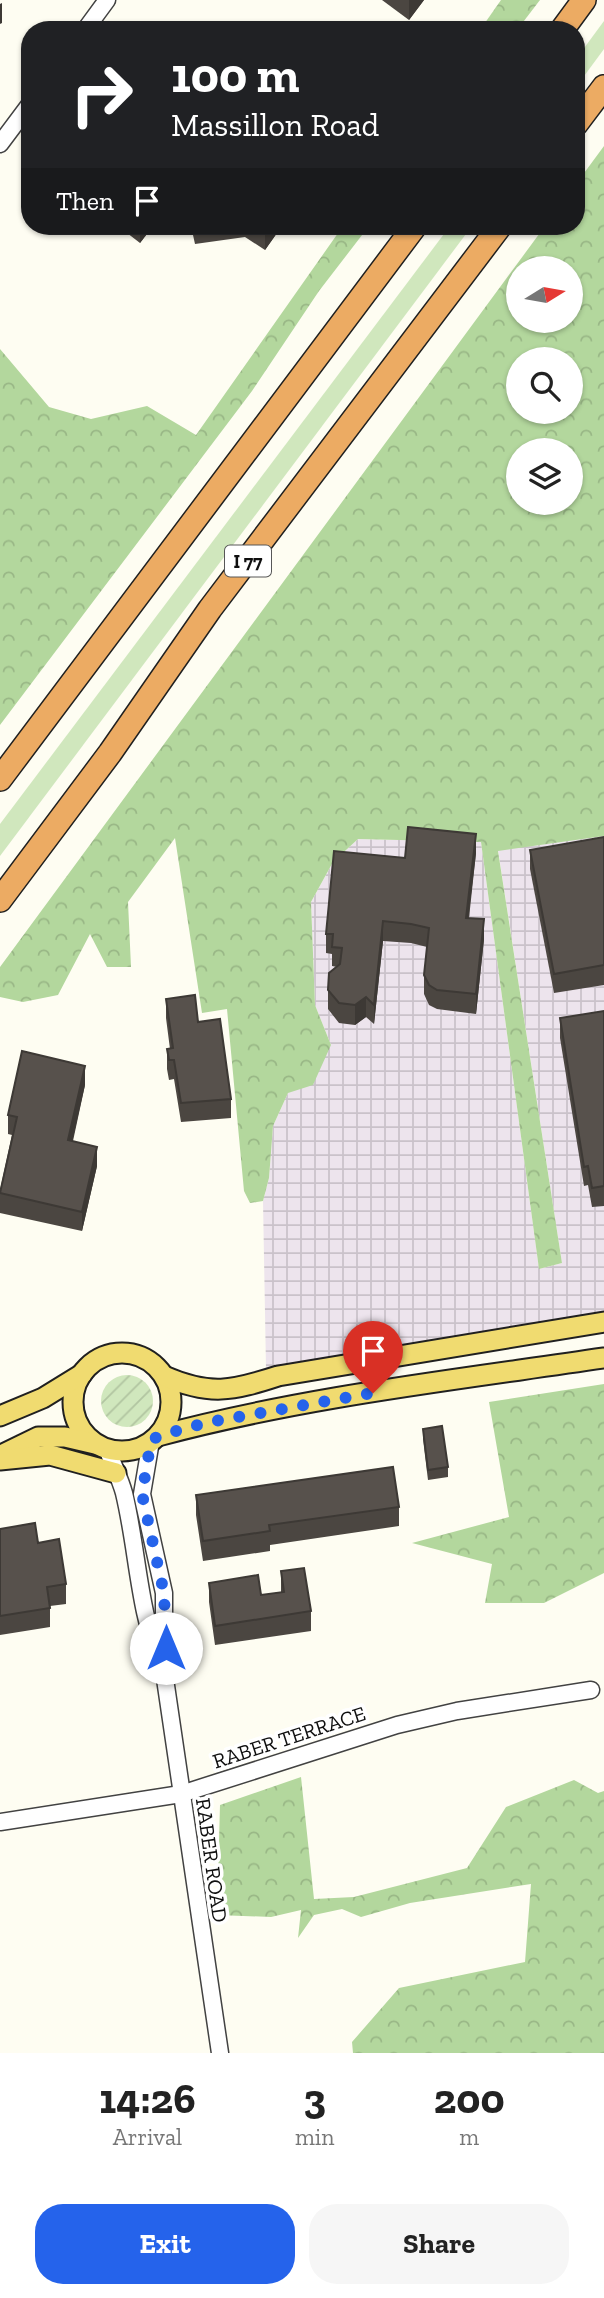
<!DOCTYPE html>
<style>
:root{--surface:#fff;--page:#f6f6f6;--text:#222;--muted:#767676;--accent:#2563eb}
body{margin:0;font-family:"Zilla Slab",serif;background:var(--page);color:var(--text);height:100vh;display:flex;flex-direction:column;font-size:26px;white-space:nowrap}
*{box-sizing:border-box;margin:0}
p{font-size:23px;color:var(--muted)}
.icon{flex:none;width:38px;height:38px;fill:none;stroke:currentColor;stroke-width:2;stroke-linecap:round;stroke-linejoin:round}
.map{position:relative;height:2053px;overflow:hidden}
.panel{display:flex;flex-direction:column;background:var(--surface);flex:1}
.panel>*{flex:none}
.top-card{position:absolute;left:21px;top:21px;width:564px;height:214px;border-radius:28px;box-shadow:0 2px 5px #0004;background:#202124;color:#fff;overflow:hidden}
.needle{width:46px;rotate:79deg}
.fabs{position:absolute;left:506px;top:256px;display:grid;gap:14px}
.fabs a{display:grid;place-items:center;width:77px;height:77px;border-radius:50%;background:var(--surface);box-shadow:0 2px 5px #0004;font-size:35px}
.pin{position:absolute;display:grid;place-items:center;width:60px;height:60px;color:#fff;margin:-72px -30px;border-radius:50% 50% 50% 0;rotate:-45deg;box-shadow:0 0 7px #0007}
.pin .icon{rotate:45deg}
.me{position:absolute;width:77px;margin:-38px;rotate:0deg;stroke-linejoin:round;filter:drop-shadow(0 0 5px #0008)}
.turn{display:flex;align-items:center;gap:24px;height:147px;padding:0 35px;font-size:32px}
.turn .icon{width:91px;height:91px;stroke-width:2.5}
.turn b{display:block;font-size:49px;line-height:60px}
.then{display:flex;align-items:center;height:66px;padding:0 35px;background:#0003;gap:14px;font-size:26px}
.eta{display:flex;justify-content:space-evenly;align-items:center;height:119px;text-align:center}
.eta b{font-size:42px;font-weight:700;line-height:49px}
.primary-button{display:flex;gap:14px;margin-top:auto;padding:14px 35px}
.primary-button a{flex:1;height:80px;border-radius:28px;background:var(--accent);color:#fff;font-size:28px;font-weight:700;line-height:80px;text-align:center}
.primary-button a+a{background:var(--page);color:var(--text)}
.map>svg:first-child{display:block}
.industrial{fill:url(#industrial-grid)}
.grass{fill:#d0e7bd}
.forest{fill:url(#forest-crowns);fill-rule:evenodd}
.garden{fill:url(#garden-furrows)}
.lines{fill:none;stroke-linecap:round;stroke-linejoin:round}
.minor-casing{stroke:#424242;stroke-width:19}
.major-casing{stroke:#202020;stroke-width:23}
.highway-casing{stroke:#202020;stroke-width:26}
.minor{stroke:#fff;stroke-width:16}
.major{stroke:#f0db70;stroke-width:19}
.highway{stroke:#ecab63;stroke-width:23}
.wall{fill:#4b4641}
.shaded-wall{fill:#3d3935}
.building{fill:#57514c;stroke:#3d3935;stroke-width:2}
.route{stroke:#2563eb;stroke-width:12;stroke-dasharray:0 21.6}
.labels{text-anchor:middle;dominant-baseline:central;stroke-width:7;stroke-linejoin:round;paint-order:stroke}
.shield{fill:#fff;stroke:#575757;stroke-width:2}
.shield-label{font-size:19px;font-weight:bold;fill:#0f0f0f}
.street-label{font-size:21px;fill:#0f0f0f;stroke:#fff}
</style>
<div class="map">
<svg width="604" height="2053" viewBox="0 0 604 2053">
<defs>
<pattern id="industrial-grid" width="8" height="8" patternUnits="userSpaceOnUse" patternTransform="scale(1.75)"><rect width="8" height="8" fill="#ede4ed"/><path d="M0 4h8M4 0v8" fill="none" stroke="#cac2ca"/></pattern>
<pattern id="forest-crowns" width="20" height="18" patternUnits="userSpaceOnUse" patternTransform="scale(1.75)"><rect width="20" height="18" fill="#b3d79d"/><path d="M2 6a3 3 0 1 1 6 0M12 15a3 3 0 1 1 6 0" fill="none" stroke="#99b786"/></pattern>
<pattern id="garden-furrows" width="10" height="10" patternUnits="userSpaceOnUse" patternTransform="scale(1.75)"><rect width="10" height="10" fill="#d0e7bd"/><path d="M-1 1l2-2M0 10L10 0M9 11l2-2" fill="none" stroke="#b1c5a1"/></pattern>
</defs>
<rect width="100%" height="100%" fill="#fefdf2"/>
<polygon class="industrial" points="604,836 604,1313 266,1368 263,1201 269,1178 273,1126 288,1093 331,1045 315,1005 311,902 333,862 358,839 481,842 539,1269 562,1263 498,850"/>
<g class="grass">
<polygon points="604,21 604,49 576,87 576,59"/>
<polygon points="450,226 472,226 0,856 0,824"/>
</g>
<g class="forest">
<polygon points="501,0 540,0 517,30 480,30"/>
<path d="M604,146V836L498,851L562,1263L539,1269L481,842L358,839L333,862L311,902L315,1005L331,1045L313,1085L288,1093L273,1126L269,1178L263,1201L250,1203L244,1191L227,1009L202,1013L175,838L128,902L131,967H107L90,934L58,995L23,1002L0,997V967L545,226H576V184ZM518,268H570V320H518ZM518,359H570V411H518ZM518,450H570V502H518Z"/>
<polygon points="343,226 369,226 319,291 252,391 0,725 0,349 49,407 91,419 147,406 196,435"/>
<polygon points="604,1384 604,1573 544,1603 485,1603 492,1564 412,1543 509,1517 489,1402"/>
<polygon points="301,1777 314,1899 354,1897 467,1868 506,1807 574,1780 598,1793 604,1791 604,2053 353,2053 352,2042 399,1988 525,1962 531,1884 410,1903 361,1917 342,1909 314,1915 298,1938 301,1910 271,1917 217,1915 220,1805"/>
</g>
<circle class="garden" cx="127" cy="1401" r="26"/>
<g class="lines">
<g class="minor-casing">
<g id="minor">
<polyline points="85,30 107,0"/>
<polyline points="0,144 30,104"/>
<polyline points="151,1441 142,1494 164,1593 164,1672 220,2053"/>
<path d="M107,1448C112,1463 120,1478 124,1493C138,1551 138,1611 162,1667"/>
<polyline points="0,1822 181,1794 397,1725 457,1711 591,1690"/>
</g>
</g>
<g class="major-casing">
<g id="major">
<circle cx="122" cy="1402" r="49"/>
<path d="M164,1376C210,1396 232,1391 278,1376L604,1322"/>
<polyline points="0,1416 43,1398 82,1374"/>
<path d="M158,1436C303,1397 455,1380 604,1358"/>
<polyline points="1,1455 38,1437 65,1437 95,1444"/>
<polyline points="0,1460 50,1455 116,1473"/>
</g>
</g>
<g class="highway-casing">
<g id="highway">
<polyline points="562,30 584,0"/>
<polyline points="576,124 604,87"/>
<polyline points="0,779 415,226"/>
<polyline points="0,900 110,753 210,609 500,226"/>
</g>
</g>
<use href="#minor" class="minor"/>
<use href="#major" class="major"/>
<use href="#highway" class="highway"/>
</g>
<g class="wall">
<polygon points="382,0 424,0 409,20"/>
<polygon points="118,226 153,226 140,243"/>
<polygon points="191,226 277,226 277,233 265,250 245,237 195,244"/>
<polygon points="604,837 604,985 554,993 530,869 530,850"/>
<polygon points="476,853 469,918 484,939 476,1014 437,1009 429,1005 424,994 424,975 427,947 411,943 383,941 374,1024 366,1017 355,1025 339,1023 328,1009 328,990 337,967 332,966 332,954 326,953 326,934 405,858"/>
<polygon points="166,999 198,1022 231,1099 231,1118 181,1122 174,1079 169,1080 167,1069 167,1049 170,1049 166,1018"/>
<polygon points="604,1011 604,1206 592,1207 588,1185 584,1186 560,1038 560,1018"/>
<polygon points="85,1085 73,1141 97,1166 82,1231 0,1213 0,1190 12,1135 8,1134 8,1115"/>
<polygon points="423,1429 448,1467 448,1477 428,1480 423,1439"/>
<polygon points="196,1495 399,1507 399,1526 270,1545 270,1551 203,1561 196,1515"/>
<polygon points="0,1529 38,1543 66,1584 66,1604 50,1606 50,1627 0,1635"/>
<polygon points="281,1571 311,1611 311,1631 215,1645 209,1602 209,1583 261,1595 281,1592"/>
</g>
<g class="shaded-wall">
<polygon points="409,0 424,0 409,20"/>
<polygon points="2,3 2,23 0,24 0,4"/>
<polygon points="140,226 153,226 140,243"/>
<polygon points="269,226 277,226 277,233 265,250 265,231"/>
<polygon points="476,834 476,853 466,937 466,918"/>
<polygon points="484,919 484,939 476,1014 476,994"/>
<polygon points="383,921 383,941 374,1024 374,1005"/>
<polygon points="366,997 366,1017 355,1025 355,1005"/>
<polygon points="85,1066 85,1085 68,1160 68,1140"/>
<polygon points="97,1147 97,1166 82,1231 82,1212"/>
</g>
<g class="building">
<polygon points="258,226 269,226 265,231"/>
<polygon points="408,827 476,834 466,918 484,919 476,994 437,990 429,985 424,975 429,928 411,924 383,921 374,1005 366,997 355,1005 339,1003 328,990 329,973 340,964 342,948 332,947 333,934 326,934 334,851 405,858"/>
<polygon points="604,837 604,965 554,974 530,850"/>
<polygon points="195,995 198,1022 220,1019 231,1099 181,1103 174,1060 169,1060 167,1049 173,1048 166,999"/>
<polygon points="604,1011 604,1186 592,1188 588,1166 584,1167 560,1018"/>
<polygon points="22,1051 85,1066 68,1140 97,1147 82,1212 0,1193 17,1117 8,1115"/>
<polygon points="442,1426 448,1467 428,1470 423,1429"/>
<polygon points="393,1467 399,1507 269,1525 270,1531 203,1541 196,1495"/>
<polygon points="35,1523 38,1543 59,1539 66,1584 47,1587 50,1608 0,1616 0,1529"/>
<polygon points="304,1568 311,1611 215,1626 209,1583 258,1575 261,1595 284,1592 281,1571"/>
</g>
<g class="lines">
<polyline class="route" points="166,1648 164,1593 142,1494 151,1441 158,1436 209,1422 373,1393"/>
</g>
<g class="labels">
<rect class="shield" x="225" y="545.5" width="46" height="31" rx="5"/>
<g class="shield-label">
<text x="248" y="561">I 77</text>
</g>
<g class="street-label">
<text transform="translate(289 1737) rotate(-18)">RABER TERRACE</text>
<text transform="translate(212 1860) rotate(82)">RABER ROAD</text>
</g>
</g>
</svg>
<div class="fabs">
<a><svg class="needle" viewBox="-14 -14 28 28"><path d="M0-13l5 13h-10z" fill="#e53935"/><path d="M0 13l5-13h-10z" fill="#767676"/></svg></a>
<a><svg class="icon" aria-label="search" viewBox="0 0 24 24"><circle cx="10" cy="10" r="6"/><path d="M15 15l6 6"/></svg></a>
<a><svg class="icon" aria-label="layers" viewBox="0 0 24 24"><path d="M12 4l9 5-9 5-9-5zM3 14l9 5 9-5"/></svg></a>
</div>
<div class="pin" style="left:373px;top:1393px;background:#d93025"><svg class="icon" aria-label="arrive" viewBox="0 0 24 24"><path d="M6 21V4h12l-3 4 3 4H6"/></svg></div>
<svg class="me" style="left:166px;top:1648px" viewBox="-20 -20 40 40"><circle r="19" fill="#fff"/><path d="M0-13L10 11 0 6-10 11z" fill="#2563eb"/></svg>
<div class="top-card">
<div class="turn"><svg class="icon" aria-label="right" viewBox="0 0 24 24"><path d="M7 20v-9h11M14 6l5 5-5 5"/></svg><div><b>100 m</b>Massillon Road</div></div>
<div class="then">Then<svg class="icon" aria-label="arrive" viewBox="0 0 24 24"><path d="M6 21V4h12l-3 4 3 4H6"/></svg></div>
</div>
</div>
<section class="panel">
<div class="eta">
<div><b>14:26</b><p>Arrival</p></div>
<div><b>3</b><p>min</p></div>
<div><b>200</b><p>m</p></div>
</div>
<div class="primary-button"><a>Exit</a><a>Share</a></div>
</section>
